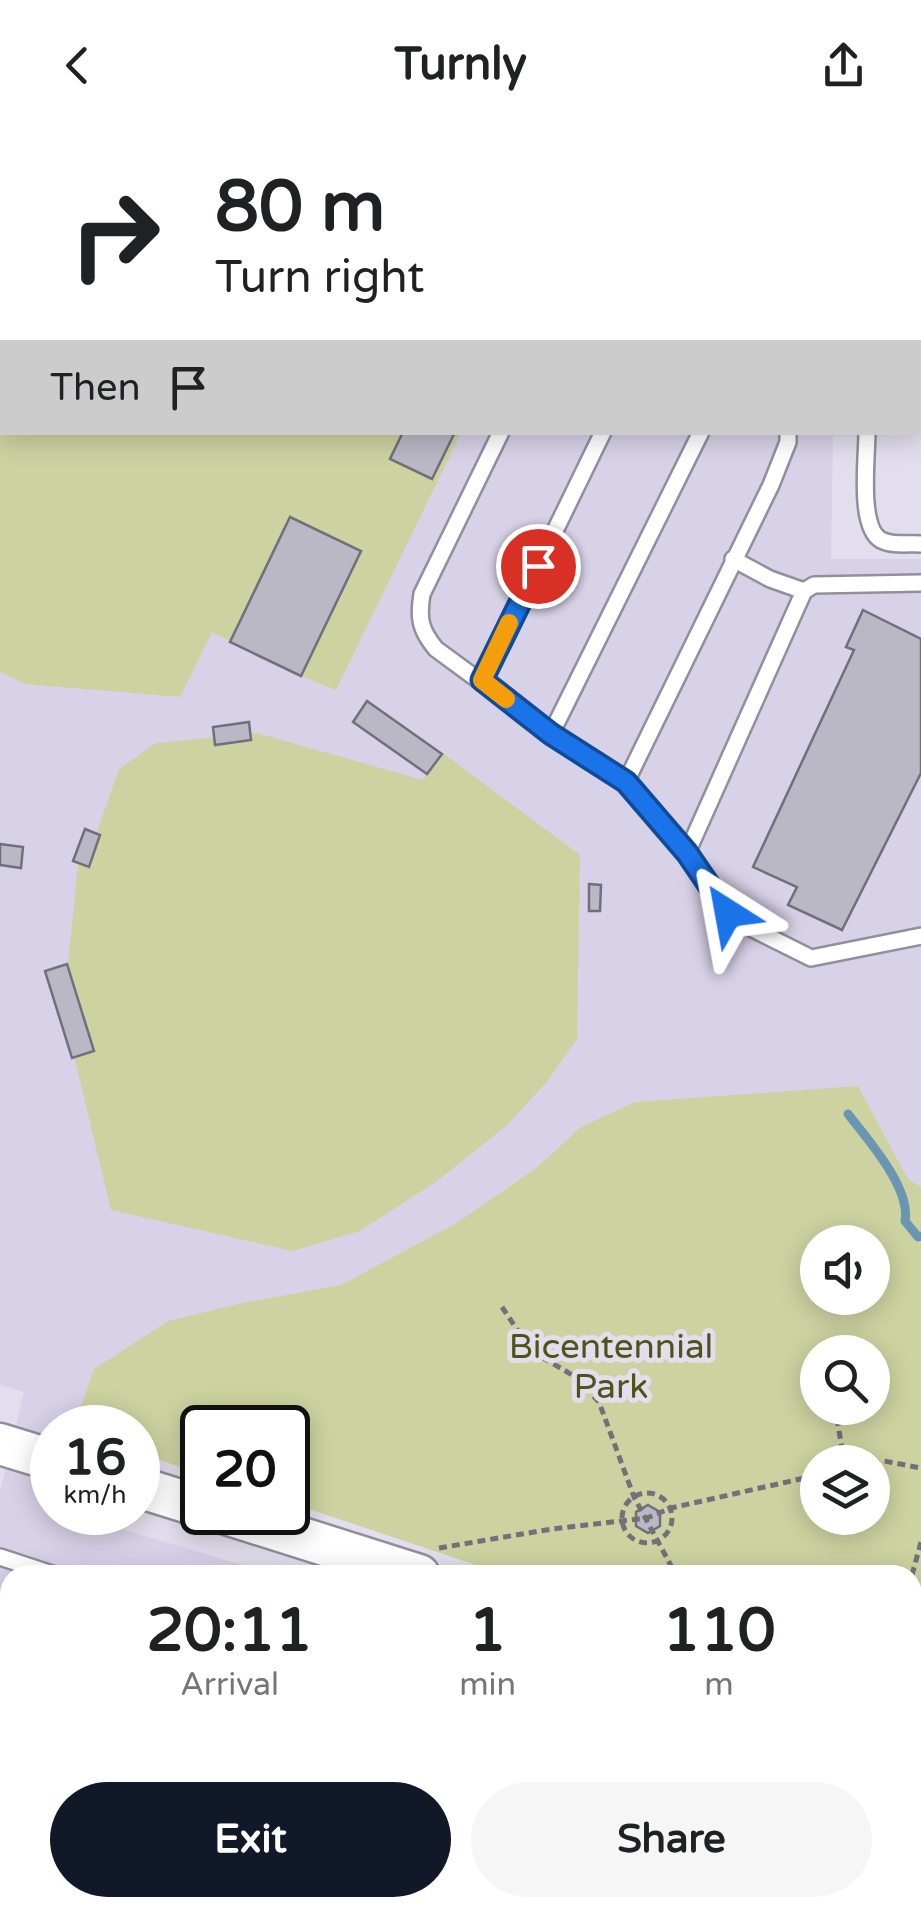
<!DOCTYPE html>
<style>
:root{--surface:#fff;--page:#f6f6f6;--text:#202124;--muted:#757577;--accent:#111827}
body{margin:0;font-family:"Varela Round",sans-serif;background:var(--page);color:var(--text);height:100vh;display:flex;flex-direction:column;font-size:38px;white-space:nowrap}
*{box-sizing:border-box;margin:0}
p{font-size:32px;color:var(--muted)}
.icon{flex:none;width:55px;height:55px;fill:none;stroke:currentColor;stroke-width:2;stroke-linecap:round;stroke-linejoin:round}
.map{position:relative;flex:1;overflow:hidden}
.details{position:absolute;left:0px;top:1435px;width:922px;height:352px;display:flex;flex-direction:column;background:var(--surface);border-radius:30px 30px 0 0;box-shadow:0 5px 25px #0003}
.details>*{flex:none}
.banner{position:absolute;left:0px;top:0px;width:922px;height:305px;box-shadow:0 5px 25px #0003;background:#fff;color:var(--text);overflow:hidden}
.fabs{position:absolute;left:800px;top:1095px;display:grid;gap:20px}
.fabs a{display:grid;place-items:center;width:90px;height:90px;border-radius:50%;background:var(--surface);box-shadow:0 5px 25px #0003;font-size:50px}
.speed{position:absolute;left:30px;top:1275px;display:flex;gap:20px;font-size:50px;font-weight:700;text-align:center}
.speed>*{display:grid;place-content:center;width:130px;height:130px;border-radius:50%;background:var(--surface);box-shadow:0 5px 25px #0003;line-height:1}
.speed small{font-size:25px;font-weight:400}
.speed .limit{border:5px solid #111;border-radius:15px;background:#fff;color:#111}
.pin{position:absolute;display:grid;place-items:center;width:85px;height:85px;color:#fff;margin:-42px;border:5px solid #fff;border-radius:50%;box-shadow:0 2px 10px #0007}
.me{position:absolute;width:110px;margin:-55px;rotate:326deg;stroke-linejoin:round;filter:drop-shadow(0 0 8px #0008)}
.turn{display:flex;align-items:center;gap:35px;height:210px;padding:0 50px;font-size:45px}
.turn .icon{width:130px;height:130px;stroke-width:2.5}
.turn b{display:block;font-size:70px;line-height:85px}
.then{display:flex;align-items:center;height:95px;padding:0 50px;background:#0003;gap:20px;font-size:38px}
.eta{display:flex;justify-content:space-evenly;align-items:center;height:170px;text-align:center}
.eta b{font-size:60px;font-weight:700;line-height:70px}
.action{display:flex;gap:20px;margin-top:auto;padding:20px 50px}
.action a{flex:1;height:115px;border-radius:60px;background:var(--accent);color:#fff;font-size:40px;font-weight:700;line-height:115px;text-align:center}
.action a+a{background:var(--page);color:var(--text)}
header{display:flex;justify-content:space-between;align-items:center;height:130px;padding:0 50px;background:var(--surface);font-size:45px;font-weight:700}
.map>svg:first-child{display:block}
.built{fill:#d7d2e8}
.green{fill:#ccd3a0;fill-rule:evenodd}
.lines{fill:none;stroke-linecap:round;stroke-linejoin:round}
.stream{stroke:#6b96b3;stroke-width:9}
.building{fill:#bbb8c6;stroke:#726f7c;stroke-width:2.5}
.service-casing{stroke:#928f9d;stroke-width:20}
.secondary-casing{stroke:#928f9d;stroke-width:45}
.path{stroke:#73707a;stroke-width:5;stroke-dasharray:8 5;stroke-linecap:butt}
.service{stroke:#fff;stroke-width:15}
.secondary{stroke:#fff;stroke-width:40}
.route-casing{stroke:#114b97;stroke-width:25}
.route{stroke:#1a73e8;stroke-width:18}
.slow{stroke:#f59e0b;stroke-width:18}
.labels{text-anchor:middle;dominant-baseline:central;stroke-width:10;stroke-linejoin:round;paint-order:stroke}
.park-label{font-size:35px;fill:#4e5418;stroke:#e2deed}
</style>
<header><svg class="icon" aria-label="back" viewBox="0 0 24 24"><path d="M15 5l-7 7 7 7"/></svg>Turnly<svg class="icon" aria-label="share" viewBox="0 0 24 24"><path d="M12 15V3M7 8l5-5 5 5M5 13v7h14v-7"/></svg></header>
<div class="map">
<svg width="921" height="1786" viewBox="0 0 921 1786">
<rect width="100%" height="100%" fill="#e2deed"/>
<polygon class="built" points="0,0 921,0 921,30 920,2 2,2 2,302 833,303 831,429 921,429 921,1057 908,1049 858,956 581,997 536,1038 458,1092 341,1155 247,1172 95,1239 73,1297 52,1298 52,1356 46,1375 52,1378 52,1382 68,1383 276,1445 10,1445 10,1778 628,1778 629,1786 0,1786 0,1362 24,1262 0,1255"/>
<g class="green">
<polygon points="0,0 529,0 529,2 2,2 2,302 461,303 336,560 301,546 212,502 180,567 25,554 0,542"/>
<polygon points="257,603 423,650 443,623 580,725 577,909 546,953 506,996 437,1051 360,1101 293,1121 111,1080 74,926 94,919 68,834 78,733 86,733 119,639 156,613"/>
<path d="M858,956L908,1049L921,1057V1786H694L691,1778H912V1445H491L476,1435L288,1372V1298H202V1344L138,1323V1298H73L94,1239L168,1191L247,1172L341,1155L458,1092L536,1038L581,997L635,972ZM818,1112H872V1168H818ZM818,1222H872V1278H818ZM818,1332H872V1388H818Z"/>
</g>
<g class="lines">
<path class="stream" d="M848,984C868,1010 911,1058 905,1091L918,1107L921,1106"/>
</g>
<g class="building">
<polygon points="403,302 455,302 432,349 390,329"/>
<polygon points="290,387 361,421 301,546 230,512"/>
<polygon points="863,480 921,509 921,643 842,800 788,775 797,757 753,737 854,520 846,517"/>
<polygon points="367,571 442,624 427,644 353,592"/>
<polygon points="249,592 251,610 215,615 213,597"/>
<polygon points="85,699 100,705 89,737 73,731"/>
<polygon points="0,714 23,717 21,738 0,735"/>
<polygon points="589,754 601,755 600,781 589,781"/>
<polygon points="67,834 94,921 72,928 45,841"/>
<polygon points="648,1375 660,1382 660,1396 648,1403 636,1396 636,1382"/>
</g>
<g class="lines">
<g class="service-casing">
<g id="service">
<polyline points="565,0 566,2"/>
<polyline points="920,45 921,45"/>
<path d="M501,302L422,464C418,488 420,500 436,519L587,630L626,652L687,723L728,783L743,794L811,828L921,806"/>
<path d="M867,302C867,328 858,397 881,410C892,416 909,413 921,414"/>
<polyline points="733,429 770,449 804,461 814,455 921,453"/>
<polyline points="482,551 603,302"/>
<polyline points="551,604 701,302"/>
<polyline points="626,652 771,355 788,312 788,302"/>
<polyline points="687,723 804,461"/>
<polyline points="0,1427 55,1445"/>
<polyline points="460,1778 462,1786"/>
<polyline points="552,1778 553,1786"/>
<polyline points="434,1786 437,1778"/>
<polyline points="712,1786 719,1778"/>
</g>
</g>
<g class="secondary-casing">
<g id="secondary">
<polyline points="0,1314 52,1330"/>
<polyline points="138,1357 202,1377"/>
<polyline points="220,1382 419,1445"/>
<polyline points="660,1778 661,1786"/>
</g>
</g>
<g class="path">
<polyline points="502,1177 526,1213 540,1226 574,1246 599,1272 634,1367 676,1445"/>
<polyline points="837,1288 844,1332"/>
<polyline points="872,1334 884,1331 921,1338"/>
<circle cx="647" cy="1388" r="25"/>
<polyline points="439,1418 552,1399 647,1388 671,1378 818,1345"/>
<polyline points="912,1445 921,1412"/>
<polyline points="912,1564 921,1565"/>
<polyline points="765,1778 768,1786"/>
</g>
<use href="#service" class="service"/>
<use href="#secondary" class="secondary"/>
</g>
<g class="lines">
<g class="route-casing">
<polyline id="route" points="538,436 482,550 551,604 626,652 687,723 728,783"/>
</g>
<use href="#route" class="route"/>
<polyline class="slow" points="506,569 482,550 509,493"/>
</g>
<g class="labels">
<g class="park-label">
<text x="611" y="1217">Bicentennial<tspan x="611" dy="40">Park</tspan></text>
</g>
</g>
</svg>
<div class="fabs">
<a><svg class="icon" aria-label="sound" viewBox="0 0 24 24"><path d="M4 9h4l5-4v14l-5-4H4zM17 9q2 3 0 6"/></svg></a>
<a><svg class="icon" aria-label="search" viewBox="0 0 24 24"><circle cx="10" cy="10" r="6"/><path d="M15 15l6 6"/></svg></a>
<a><svg class="icon" aria-label="layers" viewBox="0 0 24 24"><path d="M12 4l9 5-9 5-9-5zM3 14l9 5 9-5"/></svg></a>
</div>
<div class="speed"><div>16<small>km/h</small></div><div class="limit">20</div></div>
<div class="pin" style="left:538px;top:436px;background:#d93025"><svg class="icon" aria-label="arrive" viewBox="0 0 24 24"><path d="M6 21V4h12l-3 4 3 4H6"/></svg></div>
<svg class="me" style="left:728px;top:783px" viewBox="-20 -20 40 40"><path d="M0-17L14 15 0 8-14 15z" fill="#1a73e8" stroke="#fff" stroke-width="4"/></svg>
<div class="banner">
<div class="turn"><svg class="icon" aria-label="right" viewBox="0 0 24 24"><path d="M7 20v-9h11M14 6l5 5-5 5"/></svg><div><b>80 m</b>Turn right</div></div>
<div class="then">Then<svg class="icon" aria-label="arrive" viewBox="0 0 24 24"><path d="M6 21V4h12l-3 4 3 4H6"/></svg></div>
</div>
<section class="details">
<div class="eta">
<div><b>20:11</b><p>Arrival</p></div>
<div><b>1</b><p>min</p></div>
<div><b>110</b><p>m</p></div>
</div>
<div class="action"><a>Exit</a><a>Share</a></div>
</section>
</div>
